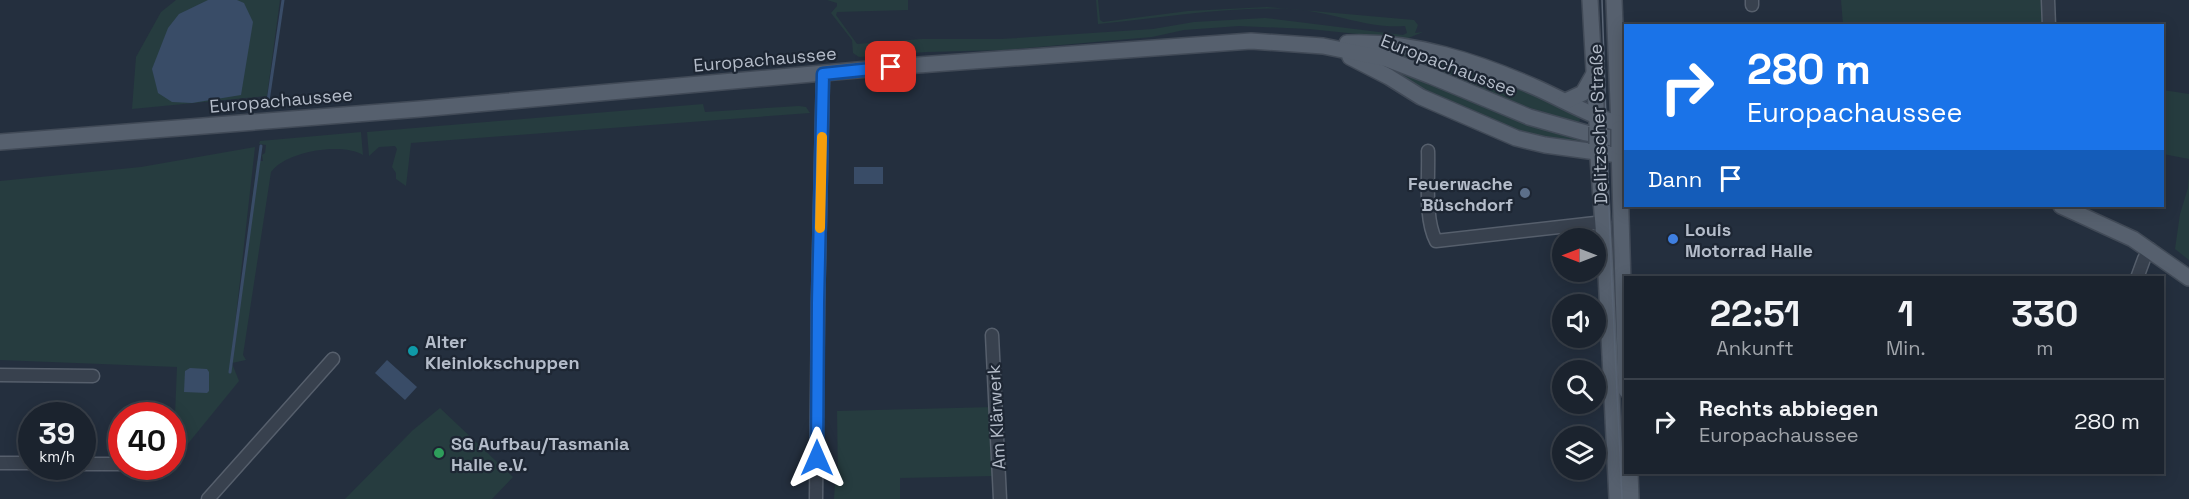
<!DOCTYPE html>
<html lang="de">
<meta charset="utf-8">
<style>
:root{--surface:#1b232e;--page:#282f3a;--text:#f1f3f6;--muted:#a0a4aa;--line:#39404a}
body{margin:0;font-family:"Space Grotesk",sans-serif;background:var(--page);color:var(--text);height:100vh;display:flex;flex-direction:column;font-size:22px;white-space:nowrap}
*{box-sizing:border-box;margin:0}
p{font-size:20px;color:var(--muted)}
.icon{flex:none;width:33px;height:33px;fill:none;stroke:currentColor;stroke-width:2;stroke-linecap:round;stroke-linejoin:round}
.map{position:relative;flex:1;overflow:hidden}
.details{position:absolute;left:1624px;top:276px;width:540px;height:198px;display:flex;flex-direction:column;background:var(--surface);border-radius:0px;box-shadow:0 3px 15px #0003,0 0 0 2px var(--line)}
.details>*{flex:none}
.top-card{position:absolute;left:1624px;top:24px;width:540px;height:183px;border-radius:0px;box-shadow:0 3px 15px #0003,0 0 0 2px var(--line);background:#1a73e8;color:#fff;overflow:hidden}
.needle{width:39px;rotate:270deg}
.buttons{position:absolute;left:1552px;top:228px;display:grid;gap:12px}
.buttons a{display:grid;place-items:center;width:54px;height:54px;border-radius:50%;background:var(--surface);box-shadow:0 3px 15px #0003,0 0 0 2px var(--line);font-size:30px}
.speed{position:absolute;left:18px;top:402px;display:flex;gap:12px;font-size:30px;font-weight:700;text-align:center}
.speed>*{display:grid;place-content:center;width:78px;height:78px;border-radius:50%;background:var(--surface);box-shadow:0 3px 15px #0003,0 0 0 2px var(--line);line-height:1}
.speed small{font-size:15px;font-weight:400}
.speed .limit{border:9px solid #d22;background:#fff;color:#111}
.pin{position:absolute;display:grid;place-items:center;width:51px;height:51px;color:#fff;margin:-26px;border-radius:12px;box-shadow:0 3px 9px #0006}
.me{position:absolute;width:66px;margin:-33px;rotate:0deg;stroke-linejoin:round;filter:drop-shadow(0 0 4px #0008)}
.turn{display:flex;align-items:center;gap:21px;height:126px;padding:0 24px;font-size:27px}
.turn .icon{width:78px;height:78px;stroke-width:2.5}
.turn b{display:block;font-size:42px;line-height:51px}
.then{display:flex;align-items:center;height:57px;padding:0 24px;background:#0003;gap:12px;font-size:22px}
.eta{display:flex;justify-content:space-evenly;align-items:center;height:102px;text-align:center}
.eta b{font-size:36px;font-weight:800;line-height:42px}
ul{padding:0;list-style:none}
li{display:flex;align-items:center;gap:18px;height:84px;padding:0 24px;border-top:2px solid var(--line)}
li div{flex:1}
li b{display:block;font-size:22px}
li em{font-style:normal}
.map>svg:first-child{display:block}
.green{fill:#263c3f}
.water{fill:#394c67}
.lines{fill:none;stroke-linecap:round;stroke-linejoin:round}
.stream{stroke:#394c67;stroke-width:3}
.minor-casing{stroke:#565f6c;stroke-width:15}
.major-casing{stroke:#414a57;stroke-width:18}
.minor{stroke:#38414e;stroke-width:12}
.major{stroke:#56606e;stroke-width:15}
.tram{stroke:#5a6575;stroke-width:1.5}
.major-bridge-casing{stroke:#414a57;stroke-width:18;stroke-linecap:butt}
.major-bridge{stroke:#56606e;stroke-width:15}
.route-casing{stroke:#114b97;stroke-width:15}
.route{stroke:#1a73e8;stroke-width:10}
.slow{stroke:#f59e0b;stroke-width:10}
.service-dot{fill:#5c6f8a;stroke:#1d2633;stroke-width:2}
.shop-dot{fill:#3f7fe0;stroke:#1d2633;stroke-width:2}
.culture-dot{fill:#0f9aa8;stroke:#1d2633;stroke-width:2}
.leisure-dot{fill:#2e9e5b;stroke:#1d2633;stroke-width:2}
.labels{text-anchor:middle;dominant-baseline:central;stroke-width:4.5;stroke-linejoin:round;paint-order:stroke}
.street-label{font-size:18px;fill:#b4bcc9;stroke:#1d2633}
.poi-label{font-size:18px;font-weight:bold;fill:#b4bcc9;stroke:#1d2633;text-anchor:start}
</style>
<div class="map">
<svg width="2189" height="499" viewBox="0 0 2189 499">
<rect width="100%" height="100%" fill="#242f3e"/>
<g class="green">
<polygon points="176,0 280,0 267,96 132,109 136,57 161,12"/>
<path d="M827,0H908V10L837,12L836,15L857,44L922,39H1001L1153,29L1194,22L1265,18L1403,35L1407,33L1405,26C1367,29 1330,11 1291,9C1226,6 1163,18 1098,24L1096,0H1098L1100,20L1103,22L1188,11L1267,7L1414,20L1418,25L1415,33L1423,32L1406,39L1309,29L1239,26L1184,30L1152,37L1005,50L927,52L859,57L853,53L852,40L831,13L837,6V3Z"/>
<polygon points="1841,0 2044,0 2045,25 1843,25"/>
<polygon points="1360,46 1461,63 1581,113 1579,124 1522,105 1444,73 1443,74"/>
<polygon points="1365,59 1387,65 1522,123 1588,143 1537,138 1434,99"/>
<polygon points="2163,90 2189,94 2189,159 2163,154"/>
<polygon points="703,104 705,112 799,106 806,107 810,113 411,143 406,186 396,179 396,173 392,167 397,149 395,146 379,147 369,156 367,132"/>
<path d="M361,132L363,155C342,142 286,151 271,172L243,355L246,360L232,363L257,161H263L262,155L265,153L266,145L259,144L260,141Z"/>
<polygon points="255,147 231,361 239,381 173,462 177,367 0,360 0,181 141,167"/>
<polygon points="2189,173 2189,260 2175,249 2180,214 2188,188"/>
<polygon points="994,407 995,476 900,478 900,499 834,499 835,484 838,479 837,411"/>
<polygon points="440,408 513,477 492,499 345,499 413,430"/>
</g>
<g class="water">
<polygon points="208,0 237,0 244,3 253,22 241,95 192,103 172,102 158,93 152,69 168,28 179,14"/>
<rect x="854" y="167" width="29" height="17"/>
<polygon points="387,360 417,387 405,400 375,373"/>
<polygon points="190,368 207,369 209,372 209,391 207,393 184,392 185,371"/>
</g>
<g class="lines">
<g class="stream">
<polyline points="267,108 283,0"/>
<polyline points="230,372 261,146"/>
</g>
<g class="minor-casing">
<g id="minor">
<polyline points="1752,0 1752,5"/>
<polyline points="2048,0 2049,26"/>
<path d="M1428,151C1429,178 1424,218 1436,241L1604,222"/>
<polyline points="2137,278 2144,259 2150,249"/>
<polyline points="992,335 1000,499"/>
<polyline points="0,375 93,376"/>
<polyline points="0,463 32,463"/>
<polyline points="82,464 119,464"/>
<polyline points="208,499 333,359"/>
<polyline points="816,499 818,303 823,73"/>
</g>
</g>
<g class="major-casing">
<g id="major">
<polyline points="1590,0 1597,124"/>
<polyline points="1614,0 1619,129"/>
<path d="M1347,43C1412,40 1478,62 1537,88C1566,101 1595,119 1626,125"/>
<polyline points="1350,57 1389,77 1421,97 1516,138 1545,145 1626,156"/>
<polyline points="1566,101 1583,93 1595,72"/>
<polyline points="0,142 420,109 891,67 1251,41 1323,46 1387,59 1431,76 1529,117 1586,133 1626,141"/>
<polyline points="1597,144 1605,253 1617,499"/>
<polyline points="1619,147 1626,390"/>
<polyline points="2061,206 2133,239 2189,278"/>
<polyline points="1630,472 1631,499"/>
</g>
</g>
<use href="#minor" class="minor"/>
<use href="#major" class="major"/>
<polyline class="tram" points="1602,0 1611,265 1622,499"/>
<g class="major-bridge-casing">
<g id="major-bridge">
<polyline points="1597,127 1597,144"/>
<polyline points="1619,129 1619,147"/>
</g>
</g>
<use href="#major-bridge" class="major-bridge"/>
</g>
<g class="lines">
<g class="route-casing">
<polyline id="route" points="817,458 818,303 823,74 891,67"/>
</g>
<use href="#route" class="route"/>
<polyline class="slow" points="820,228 822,137"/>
</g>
<circle class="service-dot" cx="1525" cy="193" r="6"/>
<circle class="shop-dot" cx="1673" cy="239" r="6"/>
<circle class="culture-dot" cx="413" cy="351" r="6"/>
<circle class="leisure-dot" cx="439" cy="453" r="6"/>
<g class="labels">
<g class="street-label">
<text transform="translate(765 59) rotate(-5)">Europachaussee</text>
<text transform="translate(1449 65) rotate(21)">Europachaussee</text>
<text transform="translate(281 100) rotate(-5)">Europachaussee</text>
<text transform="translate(1598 124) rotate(-92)">Delitzscher Straße</text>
<text transform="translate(996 417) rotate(-93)">Am Klärwerk</text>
</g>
<g class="poi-label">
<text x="1513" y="183" text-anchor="end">Feuerwache<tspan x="1513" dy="21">Büschdorf</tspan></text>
<text x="1685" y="229">Louis<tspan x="1685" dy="21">Motorrad Halle</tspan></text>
<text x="425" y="341">Alter<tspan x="425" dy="21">Kleinlokschuppen</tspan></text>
<text x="451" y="443">SG Aufbau/Tasmania<tspan x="451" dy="21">Halle e.V.</tspan></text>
</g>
</g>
</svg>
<div class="buttons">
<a><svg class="needle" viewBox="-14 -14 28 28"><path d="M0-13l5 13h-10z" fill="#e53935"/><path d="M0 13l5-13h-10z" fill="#a0a4aa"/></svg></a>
<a><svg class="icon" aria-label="sound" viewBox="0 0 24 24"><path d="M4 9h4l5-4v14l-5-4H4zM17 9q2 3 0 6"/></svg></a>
<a><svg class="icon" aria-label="search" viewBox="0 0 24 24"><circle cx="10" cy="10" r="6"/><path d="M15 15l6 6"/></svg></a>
<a><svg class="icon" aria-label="layers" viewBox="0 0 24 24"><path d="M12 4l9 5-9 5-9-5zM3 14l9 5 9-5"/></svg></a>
</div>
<div class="speed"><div>39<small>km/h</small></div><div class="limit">40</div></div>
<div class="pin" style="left:891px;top:67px;background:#d93025"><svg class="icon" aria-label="arrive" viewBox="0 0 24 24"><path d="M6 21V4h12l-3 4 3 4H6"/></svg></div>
<svg class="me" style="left:817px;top:458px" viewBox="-20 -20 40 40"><path d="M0-17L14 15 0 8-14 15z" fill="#1a73e8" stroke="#fff" stroke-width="4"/></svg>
<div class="top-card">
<div class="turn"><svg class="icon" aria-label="right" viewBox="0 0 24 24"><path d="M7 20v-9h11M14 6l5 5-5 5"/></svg><div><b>280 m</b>Europachaussee</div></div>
<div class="then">Dann<svg class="icon" aria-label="arrive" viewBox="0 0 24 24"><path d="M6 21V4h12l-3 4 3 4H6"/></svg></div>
</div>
<section class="details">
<div class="eta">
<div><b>22:51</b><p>Ankunft</p></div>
<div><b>1</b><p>Min.</p></div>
<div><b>330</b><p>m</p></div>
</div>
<ul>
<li><svg class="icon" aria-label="right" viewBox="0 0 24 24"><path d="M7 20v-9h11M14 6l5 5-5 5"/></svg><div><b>Rechts abbiegen</b><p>Europachaussee</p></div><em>280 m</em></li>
</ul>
</section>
</div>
